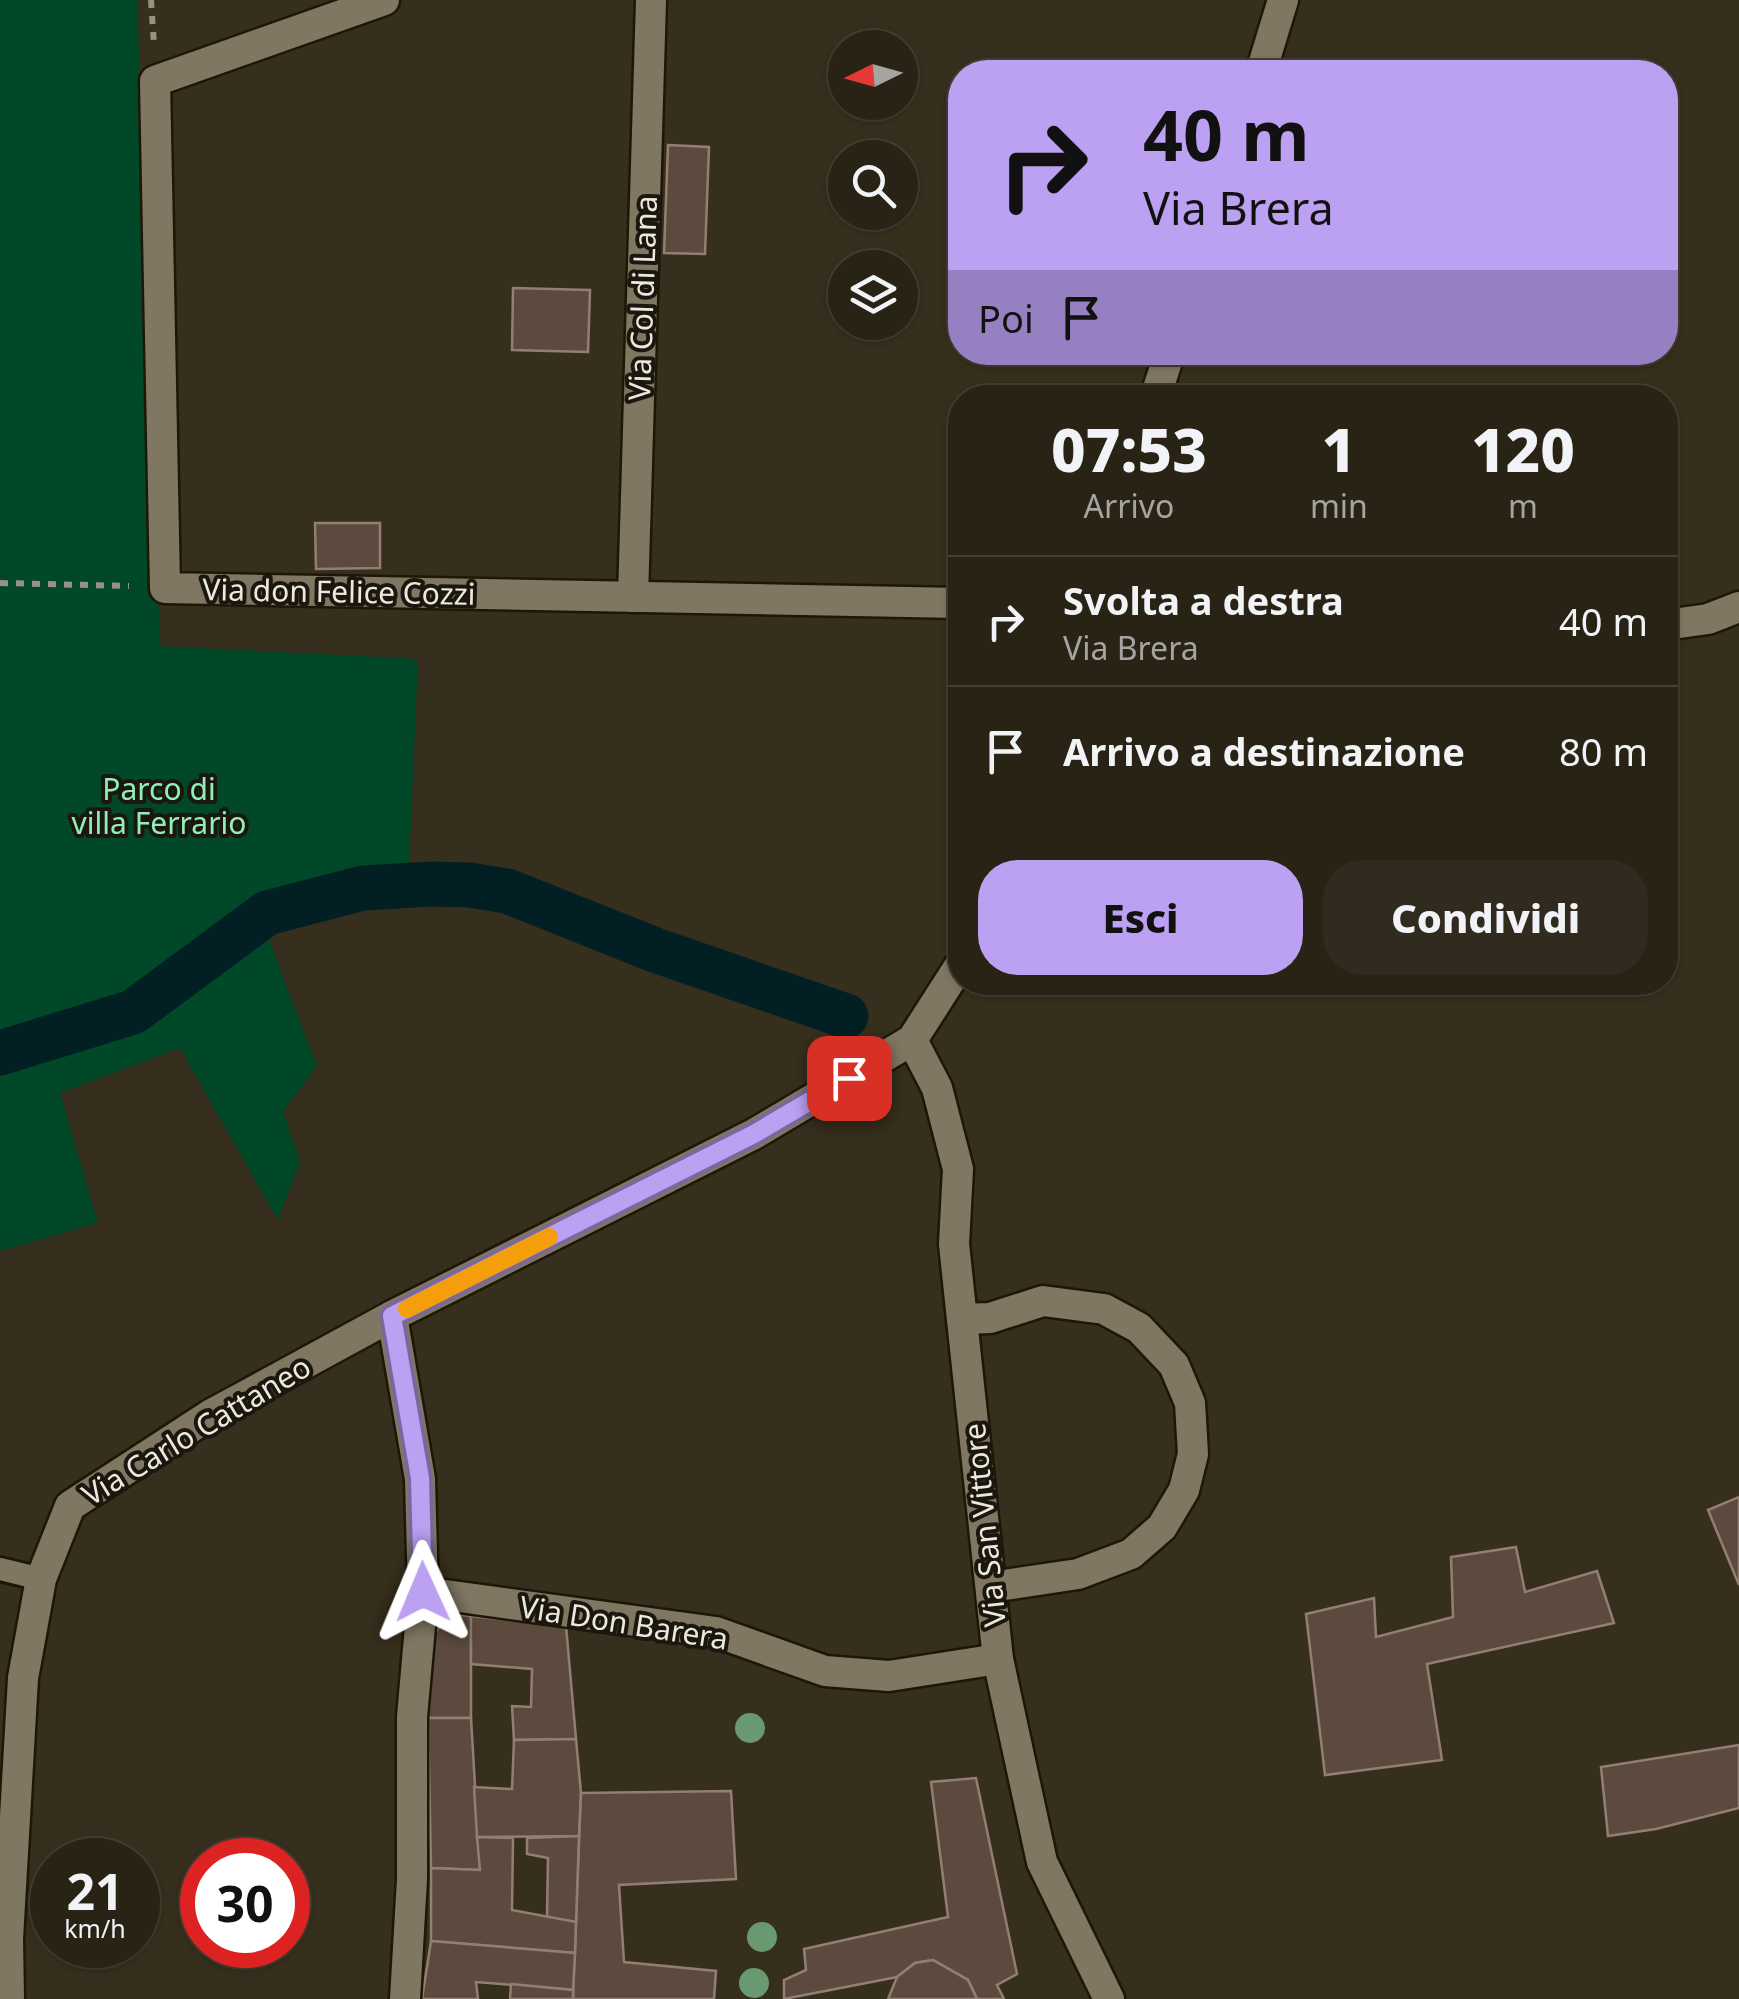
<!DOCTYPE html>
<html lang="it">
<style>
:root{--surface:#292316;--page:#312b1f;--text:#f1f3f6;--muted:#a5a4a1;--line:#454035;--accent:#bca0f2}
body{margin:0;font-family:"Noto Sans",sans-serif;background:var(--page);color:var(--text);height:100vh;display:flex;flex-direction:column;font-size:38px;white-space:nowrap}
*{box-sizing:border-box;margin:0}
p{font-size:32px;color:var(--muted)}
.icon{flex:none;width:55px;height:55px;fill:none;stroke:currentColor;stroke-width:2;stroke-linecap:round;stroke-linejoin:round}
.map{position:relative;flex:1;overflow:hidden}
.sheet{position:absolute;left:948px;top:385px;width:730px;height:610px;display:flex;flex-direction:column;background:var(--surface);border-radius:40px;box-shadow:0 2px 8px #0004,0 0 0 2px var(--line)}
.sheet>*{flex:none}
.hud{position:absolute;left:948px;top:60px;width:730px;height:305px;border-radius:40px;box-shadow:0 2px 8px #0004,0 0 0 2px var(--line);background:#bca0f2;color:#111;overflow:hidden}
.needle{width:65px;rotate:265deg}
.fabs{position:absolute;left:828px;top:30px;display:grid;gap:20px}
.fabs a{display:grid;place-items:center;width:90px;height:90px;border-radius:50%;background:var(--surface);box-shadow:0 2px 8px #0004,0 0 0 2px var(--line);font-size:50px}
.speed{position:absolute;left:30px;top:1838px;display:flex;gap:20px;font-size:50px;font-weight:700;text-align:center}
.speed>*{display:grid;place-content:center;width:130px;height:130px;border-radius:50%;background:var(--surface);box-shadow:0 2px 8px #0004,0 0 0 2px var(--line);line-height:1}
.speed small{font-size:25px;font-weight:400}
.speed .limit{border:15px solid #d22;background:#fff;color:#111}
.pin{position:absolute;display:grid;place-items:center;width:85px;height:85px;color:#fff;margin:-42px;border-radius:20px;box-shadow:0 5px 15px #0006}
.me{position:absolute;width:110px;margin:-55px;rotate:359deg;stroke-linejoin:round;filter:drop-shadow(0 0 8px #0008)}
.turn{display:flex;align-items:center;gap:35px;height:210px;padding:0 30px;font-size:45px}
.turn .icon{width:130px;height:130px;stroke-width:2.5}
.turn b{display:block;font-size:70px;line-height:85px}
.then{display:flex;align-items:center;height:95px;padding:0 30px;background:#0003;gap:20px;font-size:38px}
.eta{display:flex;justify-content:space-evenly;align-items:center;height:170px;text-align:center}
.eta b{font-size:60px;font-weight:800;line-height:70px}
.action{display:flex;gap:20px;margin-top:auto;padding:20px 30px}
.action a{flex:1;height:115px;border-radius:40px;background:var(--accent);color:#111;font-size:40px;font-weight:800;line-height:115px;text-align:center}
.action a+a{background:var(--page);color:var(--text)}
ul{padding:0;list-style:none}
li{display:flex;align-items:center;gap:30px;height:130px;padding:0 30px;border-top:2px solid var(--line)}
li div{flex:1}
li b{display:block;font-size:38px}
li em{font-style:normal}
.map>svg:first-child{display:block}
.green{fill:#004828}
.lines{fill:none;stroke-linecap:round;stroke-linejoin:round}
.canal{stroke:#022024;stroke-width:45}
.building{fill:#5d4a3e;stroke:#947e72;stroke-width:2.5}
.lane-casing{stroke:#1e1706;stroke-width:28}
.street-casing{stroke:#1e1706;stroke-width:35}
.path{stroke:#999284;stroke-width:6;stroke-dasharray:8 8;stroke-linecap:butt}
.lane{stroke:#807763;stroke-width:22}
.street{stroke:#807763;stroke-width:30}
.tree{fill:#689971}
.route-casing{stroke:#7a689d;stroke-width:25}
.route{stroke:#bca0f2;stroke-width:18}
.slow{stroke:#f59e0b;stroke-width:18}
.labels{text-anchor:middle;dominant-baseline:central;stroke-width:8;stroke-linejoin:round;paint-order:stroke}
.street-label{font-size:30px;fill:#ede8dd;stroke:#1b170f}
.park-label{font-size:30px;fill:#91efb6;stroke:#1b170f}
</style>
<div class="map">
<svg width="1739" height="1999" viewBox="0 0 1739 1999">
<rect width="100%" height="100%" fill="#372f1d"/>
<polygon class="green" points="0,0 137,0 160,646 418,659 408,893 375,895 263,924 317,1066 283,1111 300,1162 278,1220 180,1048 60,1093 98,1223 0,1251"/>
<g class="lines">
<polyline class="canal" points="0,1053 133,1012 267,913 363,888 432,884 469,885 507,891 655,950 846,1016"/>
</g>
<g class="building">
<polygon points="668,145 709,147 705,254 664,253"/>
<polygon points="513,288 590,290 588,352 512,350"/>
<polygon points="315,523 380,523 380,568 316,569"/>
<polygon points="1739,1497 1739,1585 1708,1510"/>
<polygon points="1516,1547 1525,1592 1597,1571 1614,1623 1427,1664 1442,1760 1325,1775 1306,1614 1374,1598 1376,1637 1453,1617 1451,1557"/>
<polygon points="448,1614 471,1616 471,1718 428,1718 435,1633"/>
<polygon points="471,1616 566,1626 576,1739 514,1740 512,1706 531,1707 532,1669 471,1664"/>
<polygon points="428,1718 471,1718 480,1870 431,1868"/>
<polygon points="576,1739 581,1793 579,1836 477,1837 474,1787 512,1789 514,1740"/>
<polygon points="1739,1745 1739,1808 1656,1829 1608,1836 1601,1767"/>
<polygon points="976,1778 1017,1974 997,1985 1004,1999 977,1999 968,1980 933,1960 915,1963 897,1977 784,1999 784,1980 806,1970 804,1949 948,1917 931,1782"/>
<polygon points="731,1791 736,1879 619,1885 624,1962 716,1971 714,1999 573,1999 581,1793"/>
<polygon points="579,1836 576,1922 547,1917 548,1858 527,1854 527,1838"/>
<polygon points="477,1837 513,1838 512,1910 576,1922 575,1953 431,1941 431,1868 480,1870"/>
<polygon points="431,1941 575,1953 573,1990 476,1982 478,1999 422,1999"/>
<polygon points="933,1960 968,1980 977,1999 888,1999 897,1977 915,1963"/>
<polygon points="511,1984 573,1990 573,1999 510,1999"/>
</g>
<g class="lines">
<g class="lane-casing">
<polyline id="lane" points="0,1569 41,1579"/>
</g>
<g class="street-casing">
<g id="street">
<polyline points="384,0 155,81 165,588 960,603"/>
<polyline points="1261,72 1283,0"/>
<polyline points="1155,398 1170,352"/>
<polyline points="633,597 651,0"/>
<polyline points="1665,625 1708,619 1739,607"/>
<polyline points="912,1040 937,1088 958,1169 954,1244 998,1659 1042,1862 1109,1999"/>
<polyline points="392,1316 420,1479 423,1592 412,1717 412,1879 405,1999"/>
<polyline points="962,1319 990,1318 1043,1301 1104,1309 1139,1328 1174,1365 1190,1403 1193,1454 1184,1490 1162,1527 1131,1554 1078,1574 991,1587"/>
<polyline points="423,1592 716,1632 825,1671 889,1676 998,1659"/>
<polyline points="9,1999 8,1939 23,1678 41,1579 70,1506 210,1415 392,1316 754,1134 912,1040 960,965"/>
</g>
</g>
<g class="path">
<polyline points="151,0 154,45"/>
<polyline points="0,583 129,586"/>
</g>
<use href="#lane" class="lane"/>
<use href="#street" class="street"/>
</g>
<g class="tree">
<circle cx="750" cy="1728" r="15"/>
<circle cx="762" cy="1937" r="15"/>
<circle cx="754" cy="1983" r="15"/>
</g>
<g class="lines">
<g class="route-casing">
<polyline id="route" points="423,1592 420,1478 392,1316 754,1134 849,1078"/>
</g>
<use href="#route" class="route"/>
<polyline class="slow" points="407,1309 549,1237"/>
</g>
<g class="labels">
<g class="street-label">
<text transform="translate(642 298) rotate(-88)">Via Col di Lana</text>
<text transform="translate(339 591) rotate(1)">Via don Felice Cozzi</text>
<text transform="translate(196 1430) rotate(-31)">Via Carlo Cattaneo</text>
<text transform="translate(984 1525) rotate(-96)">Via San Vittore</text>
<text transform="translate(624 1622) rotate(9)">Via Don Barera</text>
</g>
<g class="park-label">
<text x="159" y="788">Parco di<tspan x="159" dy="34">villa Ferrario</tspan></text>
</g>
</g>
</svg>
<div class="fabs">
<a><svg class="needle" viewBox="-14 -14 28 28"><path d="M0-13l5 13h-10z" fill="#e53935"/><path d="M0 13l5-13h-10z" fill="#a5a4a1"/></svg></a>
<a><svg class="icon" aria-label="search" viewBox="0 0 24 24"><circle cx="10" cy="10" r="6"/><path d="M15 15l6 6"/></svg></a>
<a><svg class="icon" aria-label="layers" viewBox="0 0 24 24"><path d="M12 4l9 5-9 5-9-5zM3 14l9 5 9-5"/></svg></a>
</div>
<div class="speed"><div>21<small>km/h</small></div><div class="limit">30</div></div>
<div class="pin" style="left:849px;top:1078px;background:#d93025"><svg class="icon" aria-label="arrive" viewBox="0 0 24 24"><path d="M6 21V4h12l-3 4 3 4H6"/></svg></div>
<svg class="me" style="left:423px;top:1592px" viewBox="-20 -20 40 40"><path d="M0-17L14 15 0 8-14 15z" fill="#bca0f2" stroke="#fff" stroke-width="4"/></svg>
<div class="hud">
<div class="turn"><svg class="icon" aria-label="right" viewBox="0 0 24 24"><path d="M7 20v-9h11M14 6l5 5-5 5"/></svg><div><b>40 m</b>Via Brera</div></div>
<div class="then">Poi<svg class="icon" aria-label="arrive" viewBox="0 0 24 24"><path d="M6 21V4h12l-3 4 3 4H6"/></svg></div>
</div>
<section class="sheet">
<div class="eta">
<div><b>07:53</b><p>Arrivo</p></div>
<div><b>1</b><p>min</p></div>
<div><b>120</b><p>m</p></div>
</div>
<ul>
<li><svg class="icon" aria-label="right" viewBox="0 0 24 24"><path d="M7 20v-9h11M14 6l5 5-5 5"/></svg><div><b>Svolta a destra</b><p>Via Brera</p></div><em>40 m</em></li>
<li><svg class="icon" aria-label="arrive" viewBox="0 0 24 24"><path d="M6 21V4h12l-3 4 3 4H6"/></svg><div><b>Arrivo a destinazione</b></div><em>80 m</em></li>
</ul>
<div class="action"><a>Esci</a><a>Condividi</a></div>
</section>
</div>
